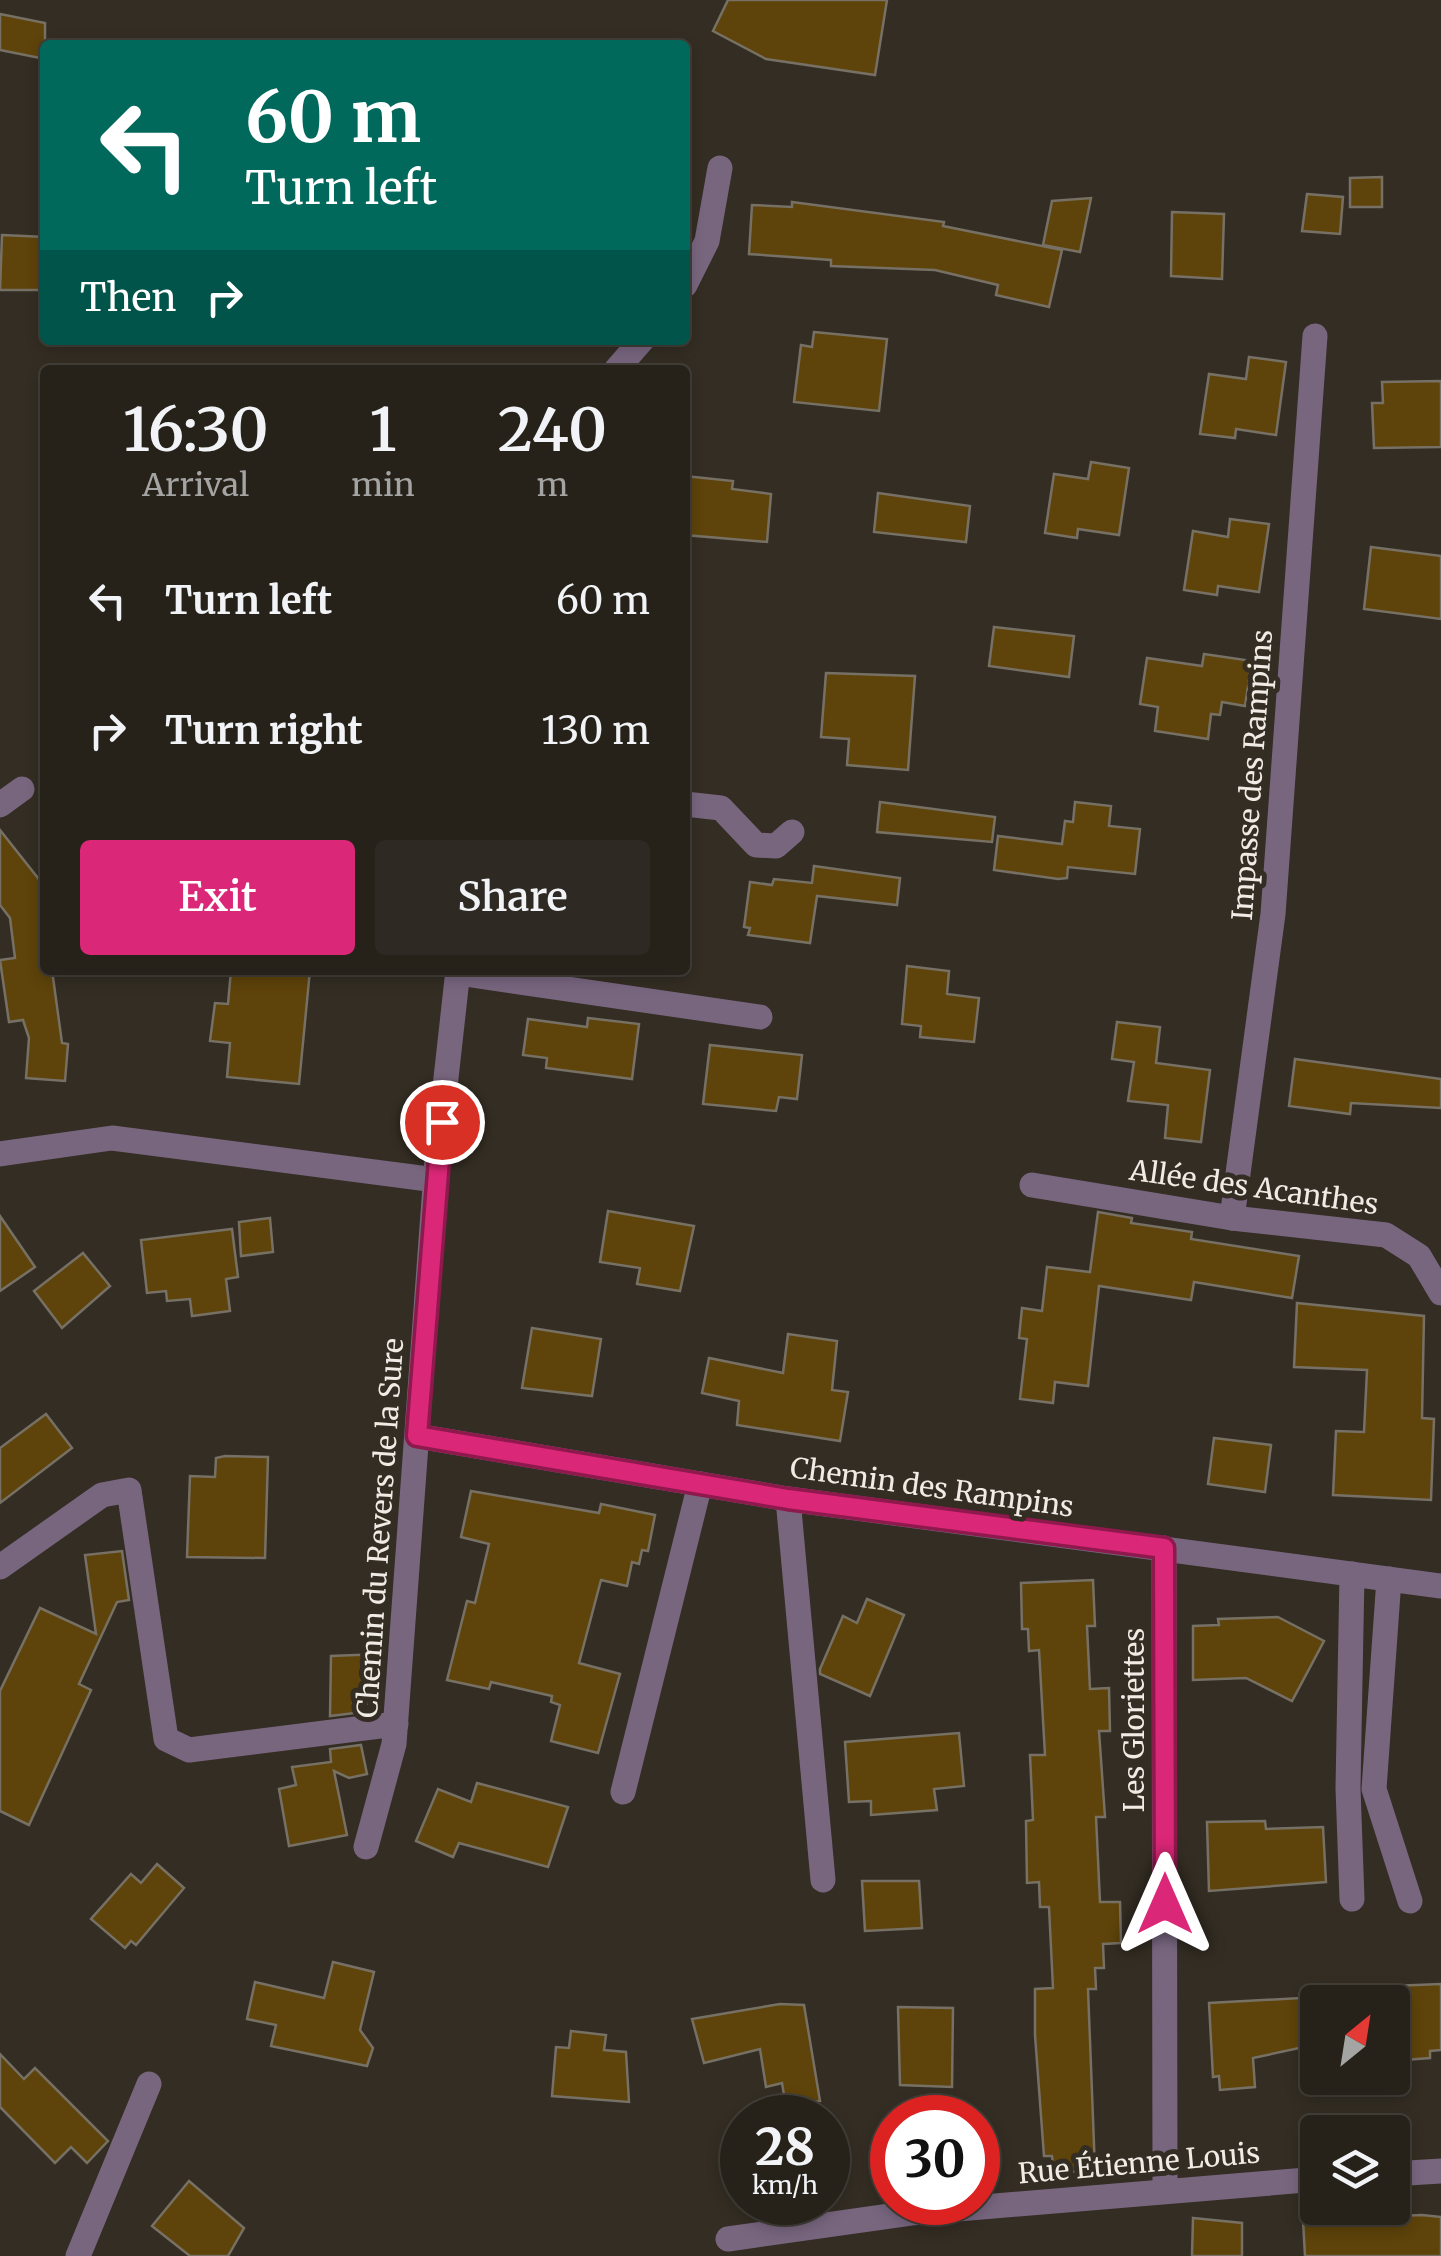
<!DOCTYPE html>
<meta charset="utf-8">
<style>
:root{--surface:#26221a;--page:#2e2a23;--text:#f1f3f6;--muted:#a4a4a2;--line:#423f39;--accent:#db2777}
body{margin:0;font-family:Merriweather,serif;background:var(--page);color:var(--text);height:100vh;display:flex;flex-direction:column;font-size:38px;white-space:nowrap}
*{box-sizing:border-box;margin:0}
p{font-size:32px;color:var(--muted)}
.icon{flex:none;width:55px;height:55px;fill:none;stroke:currentColor;stroke-width:2;stroke-linecap:round;stroke-linejoin:round}
.map{position:relative;flex:1;overflow:hidden}
.details{position:absolute;left:40px;top:365px;width:650px;height:610px;display:flex;flex-direction:column;background:var(--surface);border-radius:10px;box-shadow:0 5px 15px #0003,0 0 0 2px var(--line)}
.details>*{flex:none}
.hud{position:absolute;left:40px;top:40px;width:650px;height:305px;border-radius:10px;box-shadow:0 5px 15px #0003,0 0 0 2px var(--line);background:#00695c;color:#fff;overflow:hidden}
.needle{width:65px;rotate:30deg}
.tools{position:absolute;left:1300px;top:1985px;display:grid;gap:20px}
.tools a{display:grid;place-items:center;width:110px;height:110px;border-radius:10px;background:var(--surface);box-shadow:0 5px 15px #0003,0 0 0 2px var(--line);font-size:50px}
.speed{position:absolute;left:720px;top:2095px;display:flex;gap:20px;font-size:50px;font-weight:700;text-align:center}
.speed>*{display:grid;place-content:center;width:130px;height:130px;border-radius:50%;background:var(--surface);box-shadow:0 5px 15px #0003,0 0 0 2px var(--line);line-height:1}
.speed small{font-size:25px;font-weight:400}
.speed .limit{border:15px solid #d22;background:#fff;color:#111}
.pin{position:absolute;display:grid;place-items:center;width:85px;height:85px;color:#fff;margin:-42px;border:5px solid #fff;border-radius:50%;box-shadow:0 2px 10px #0007}
.me{position:absolute;width:110px;margin:-55px;rotate:0deg;stroke-linejoin:round;filter:drop-shadow(0 0 8px #0008)}
.turn{display:flex;align-items:center;gap:35px;height:210px;padding:0 40px;font-size:45px}
.turn .icon{width:130px;height:130px;stroke-width:2.5}
.turn b{display:block;font-size:70px;line-height:85px}
.then{display:flex;align-items:center;height:95px;padding:0 40px;background:#0003;gap:20px;font-size:38px}
.eta{display:flex;justify-content:space-evenly;align-items:center;height:170px;text-align:center}
.eta b{font-size:60px;font-weight:600;line-height:70px}
.primary-button{display:flex;gap:20px;margin-top:auto;padding:20px 40px}
.primary-button a{flex:1;height:115px;border-radius:10px;background:var(--accent);color:#fff;font-size:40px;font-weight:600;line-height:115px;text-align:center}
.primary-button a+a{background:var(--page);color:var(--text)}
ul{padding:0;list-style:none}
li{display:flex;align-items:center;gap:30px;height:130px;padding:0 40px}
li div{flex:1}
li b{display:block;font-size:38px}
li em{font-style:normal}
.map>svg:first-child{display:block}
.building{fill:#5e430a;stroke:#777064;stroke-width:2.5}
.lines{fill:none;stroke-linecap:round;stroke-linejoin:round}
.minor{stroke:#78667f;stroke-width:25}
.route-casing{stroke:#8e194d;stroke-width:25}
.route{stroke:#db2777;stroke-width:18}
.labels{text-anchor:middle;dominant-baseline:central;stroke-width:10;stroke-linejoin:round;paint-order:stroke}
.street-label{font-size:28px;fill:#f0ece5;stroke:#332d23}
</style>
<div class="map">
<svg width="1441" height="2256" viewBox="0 0 1441 2256">
<rect width="100%" height="100%" fill="#332d23"/>
<g class="building">
<polygon points="728,0 887,0 875,75 766,59 713,31"/>
<polygon points="0,14 45,23 45,59 0,50"/>
<polygon points="1382,177 1382,207 1350,207 1350,178"/>
<polygon points="1307,194 1343,197 1340,234 1302,231"/>
<polygon points="1091,198 1080,252 1043,245 1052,201"/>
<polygon points="792,202 944,222 943,226 1062,250 1049,307 996,295 998,285 935,270 831,266 831,260 749,254 752,205 792,207"/>
<polygon points="1172,212 1224,214 1222,279 1171,276"/>
<polygon points="2,235 45,237 45,290 0,290"/>
<polygon points="814,332 887,339 879,411 794,402 801,345 812,347"/>
<polygon points="1249,357 1286,362 1276,435 1236,429 1235,438 1200,434 1209,374 1246,379"/>
<polygon points="1441,381 1441,447 1374,448 1372,403 1383,403 1382,382"/>
<polygon points="1091,462 1129,468 1119,535 1078,529 1077,538 1045,533 1054,474 1088,479"/>
<polygon points="685,476 733,481 732,489 771,494 767,542 685,535"/>
<polygon points="878,493 970,506 966,542 874,532"/>
<polygon points="1230,519 1269,524 1259,592 1218,586 1217,595 1184,590 1193,531 1228,537"/>
<polygon points="1371,547 1441,556 1441,619 1364,609"/>
<polygon points="994,627 1074,636 1069,677 989,666"/>
<polygon points="1204,654 1252,661 1245,706 1222,702 1220,715 1211,714 1208,739 1155,731 1158,707 1140,704 1147,658 1202,666"/>
<polygon points="826,673 915,676 908,770 847,765 849,739 821,737"/>
<polygon points="880,802 995,817 992,842 877,832"/>
<polygon points="1075,802 1111,806 1109,826 1140,829 1135,874 1068,867 1067,878 1058,879 994,870 998,836 1062,844 1065,821 1073,822"/>
<polygon points="0,830 45,887 45,970 52,970 62,1043 68,1044 65,1081 26,1078 29,1038 23,1020 9,1022 0,960 15,958 10,918 0,905"/>
<polygon points="814,866 900,878 897,905 817,896 810,943 748,935 750,928 744,927 750,882 772,885 774,879 812,883"/>
<polygon points="907,966 949,971 947,994 979,998 974,1042 920,1037 921,1026 902,1024"/>
<polygon points="231,970 310,970 299,1084 227,1077 230,1043 210,1041 215,1003 228,1004"/>
<polygon points="588,1018 639,1024 632,1079 546,1068 547,1058 523,1055 528,1019 587,1027"/>
<polygon points="1117,1022 1160,1027 1156,1063 1210,1070 1201,1142 1165,1138 1168,1105 1128,1101 1134,1062 1112,1059"/>
<polygon points="710,1045 802,1055 797,1099 779,1097 776,1111 703,1104"/>
<polygon points="1295,1059 1441,1079 1441,1108 1351,1103 1350,1114 1289,1106"/>
<polygon points="608,1211 694,1226 680,1291 637,1284 640,1268 600,1262"/>
<polygon points="1098,1212 1132,1218 1131,1223 1192,1232 1191,1239 1299,1256 1292,1298 1194,1282 1191,1300 1099,1286 1088,1386 1055,1382 1053,1403 1020,1399 1027,1339 1019,1338 1022,1308 1042,1311 1047,1267 1090,1272"/>
<polygon points="0,1216 35,1267 0,1291"/>
<polygon points="270,1218 273,1252 241,1256 239,1222"/>
<polygon points="232,1229 238,1277 226,1279 230,1311 192,1316 190,1299 167,1301 166,1291 147,1293 141,1240"/>
<polygon points="83,1253 110,1286 62,1328 34,1291"/>
<polygon points="1297,1303 1424,1316 1422,1418 1434,1419 1431,1500 1333,1495 1336,1431 1364,1432 1367,1370 1294,1367"/>
<polygon points="532,1328 601,1339 592,1396 522,1388"/>
<polygon points="788,1334 837,1341 832,1390 848,1392 840,1441 737,1425 739,1401 702,1393 709,1358 783,1373"/>
<polygon points="46,1414 72,1448 0,1503 0,1448"/>
<polygon points="1214,1438 1271,1445 1265,1492 1208,1484"/>
<polygon points="225,1456 268,1457 265,1558 187,1557 190,1476 215,1477 216,1458"/>
<polygon points="471,1491 599,1513 601,1504 655,1515 648,1551 642,1550 639,1564 632,1562 627,1586 601,1580 579,1663 620,1674 598,1753 551,1741 560,1705 551,1702 552,1696 491,1682 489,1689 447,1680 467,1601 475,1603 489,1544 461,1537"/>
<polygon points="122,1551 129,1600 117,1602 79,1684 91,1690 29,1825 0,1811 0,1691 40,1608 96,1634 85,1555"/>
<polygon points="1093,1580 1095,1626 1087,1626 1090,1689 1109,1688 1110,1731 1099,1731 1105,1817 1096,1817 1100,1902 1120,1902 1121,1943 1103,1944 1104,1968 1095,1968 1096,1989 1088,1989 1095,2170 1054,2173 1052,2156 1044,2156 1035,2035 1035,1989 1053,1988 1049,1907 1040,1907 1039,1882 1027,1883 1026,1821 1033,1820 1030,1755 1045,1755 1039,1650 1029,1651 1028,1629 1022,1629 1021,1583"/>
<polygon points="867,1599 904,1615 870,1696 820,1674 820,1669 843,1616 857,1623"/>
<polygon points="1278,1617 1324,1641 1292,1701 1246,1678 1193,1680 1193,1626 1219,1625 1218,1619"/>
<polygon points="381,1654 380,1703 353,1704 355,1713 330,1716 331,1656"/>
<polygon points="959,1733 964,1786 934,1789 937,1810 871,1815 871,1801 849,1802 845,1742"/>
<polygon points="361,1745 367,1774 349,1778 334,1771 347,1835 289,1846 279,1789 296,1785 292,1767 331,1762 330,1749"/>
<polygon points="477,1783 568,1807 548,1867 459,1843 453,1857 416,1841 438,1789 471,1802"/>
<polygon points="1265,1821 1266,1829 1323,1827 1326,1882 1209,1891 1207,1822"/>
<polygon points="157,1864 184,1888 136,1945 131,1941 125,1948 91,1919 131,1874 141,1883"/>
<polygon points="862,1881 919,1881 922,1928 865,1931"/>
<polygon points="333,1962 374,1972 360,2030 373,2048 367,2066 271,2046 276,2025 247,2019 255,1982 324,1998"/>
<polygon points="1441,1984 1441,2050 1430,2051 1430,2058 1392,2061 1392,1986"/>
<polygon points="1318,1997 1318,2044 1253,2058 1255,2087 1220,2090 1219,2076 1213,2077 1209,2003"/>
<polygon points="780,2004 804,2005 820,2101 786,2107 782,2083 766,2087 760,2049 704,2063 692,2019"/>
<polygon points="898,2007 953,2008 952,2087 900,2085"/>
<polygon points="571,2031 606,2035 604,2050 626,2052 629,2102 552,2096 556,2047 569,2048"/>
<polygon points="0,2054 24,2079 35,2068 108,2141 87,2163 71,2147 55,2163 0,2107"/>
<polygon points="189,2181 244,2228 228,2256 190,2256 152,2226"/>
<polygon points="1422,2215 1441,2217 1441,2256 1305,2256 1303,2220"/>
<polygon points="1193,2218 1242,2223 1242,2256 1192,2256"/>
</g>
<g class="lines">
<g class="minor">
<polyline points="685,285 707,241 720,168"/>
<polyline points="616,370 642,340"/>
<polyline points="685,804 721,808 756,845 776,846 792,832"/>
<polyline points="0,805 22,789"/>
<polyline points="458,973 760,1017"/>
<polyline points="0,1154 112,1138 436,1180"/>
<polyline points="1032,1185 1232,1218 1386,1235 1419,1256 1441,1293"/>
<polyline points="1232,1218 1273,914 1315,336"/>
<polyline points="417,1436 788,1499 1441,1586"/>
<polyline points="788,1499 823,1880"/>
<polyline points="1164,1548 1165,2191"/>
<polyline points="0,1567 102,1495 129,1490 166,1739 189,1750 396,1724"/>
<polyline points="1389,1579 1374,1789 1410,1901"/>
<polyline points="623,1792 700,1484"/>
<polyline points="366,1847 394,1744 437,1159 458,970"/>
<polyline points="1352,1899 1348,1788 1352,1574"/>
<polyline points="1392,2174 1441,2171"/>
<polyline points="728,2239 911,2213 1318,2179"/>
<polyline points="78,2256 149,2084"/>
</g>
</g>
<g class="lines">
<g class="route-casing">
<polyline id="route" points="442,1122 417,1436 788,1499 1164,1548 1165,1904"/>
</g>
<use href="#route" class="route"/>
</g>
<g class="labels">
<g class="street-label">
<text transform="translate(1252 775) rotate(-86)">Impasse des Rampins</text>
<text transform="translate(1254 1187) rotate(8)">Allée des Acanthes</text>
<text transform="translate(932 1487) rotate(8)">Chemin des Rampins</text>
<text transform="translate(380 1528) rotate(-86)">Chemin du Revers de la Sure</text>
<text transform="translate(1134 1720) rotate(-90)">Les Gloriettes</text>
<text transform="translate(1139 2163) rotate(-5)">Rue Étienne Louis</text>
</g>
</g>
</svg>
<div class="tools">
<a><svg class="needle" viewBox="-14 -14 28 28"><path d="M0-13l5 13h-10z" fill="#e53935"/><path d="M0 13l5-13h-10z" fill="#a4a4a2"/></svg></a>
<a><svg class="icon" aria-label="layers" viewBox="0 0 24 24"><path d="M12 4l9 5-9 5-9-5zM3 14l9 5 9-5"/></svg></a>
</div>
<div class="speed"><div>28<small>km/h</small></div><div class="limit">30</div></div>
<div class="pin" style="left:442px;top:1122px;background:#d93025"><svg class="icon" aria-label="arrive" viewBox="0 0 24 24"><path d="M6 21V4h12l-3 4 3 4H6"/></svg></div>
<svg class="me" style="left:1165px;top:1904px" viewBox="-20 -20 40 40"><path d="M0-17L14 15 0 8-14 15z" fill="#db2777" stroke="#fff" stroke-width="4"/></svg>
<div class="hud">
<div class="turn"><svg class="icon" aria-label="left" viewBox="0 0 24 24"><path d="M17 20v-9H6M10 6l-5 5 5 5"/></svg><div><b>60 m</b>Turn left</div></div>
<div class="then">Then<svg class="icon" aria-label="right" viewBox="0 0 24 24"><path d="M7 20v-9h11M14 6l5 5-5 5"/></svg></div>
</div>
<section class="details">
<div class="eta">
<div><b>16:30</b><p>Arrival</p></div>
<div><b>1</b><p>min</p></div>
<div><b>240</b><p>m</p></div>
</div>
<ul>
<li><svg class="icon" aria-label="left" viewBox="0 0 24 24"><path d="M17 20v-9H6M10 6l-5 5 5 5"/></svg><div><b>Turn left</b></div><em>60 m</em></li>
<li><svg class="icon" aria-label="right" viewBox="0 0 24 24"><path d="M7 20v-9h11M14 6l5 5-5 5"/></svg><div><b>Turn right</b></div><em>130 m</em></li>
</ul>
<div class="primary-button"><a>Exit</a><a>Share</a></div>
</section>
</div>
